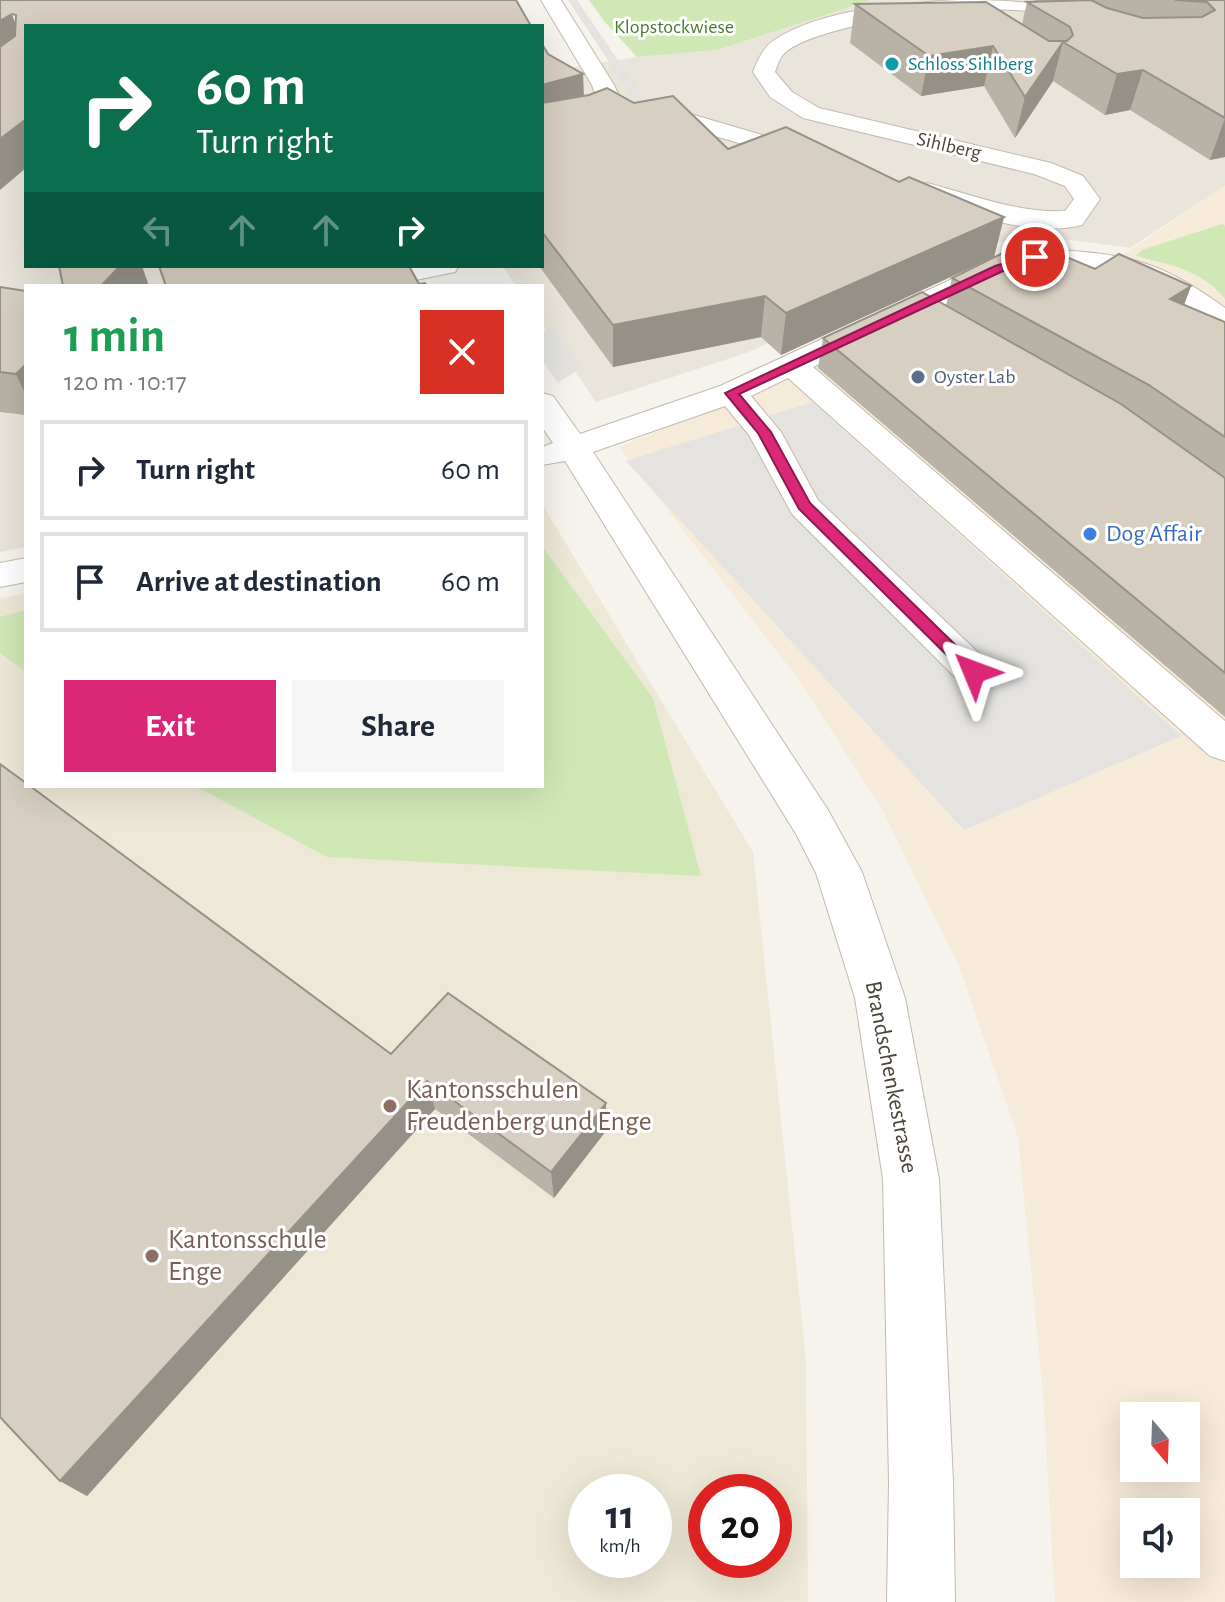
<!DOCTYPE html>
<meta charset="utf-8">
<style>
:root{--surface:#fff;--page:#f6f6f7;--text:#1f2937;--muted:#747a83;--line:#e0e1e3;--accent:#db2777}
body{margin:0;font-family:"Alegreya Sans",sans-serif;background:var(--page);color:var(--text);height:100vh;display:flex;flex-direction:column;font-size:30px;white-space:nowrap}
*{box-sizing:border-box;margin:0}
p{font-size:26px;color:var(--muted)}
.icon{flex:none;width:44px;height:44px;fill:none;stroke:currentColor;stroke-width:2;stroke-linecap:round;stroke-linejoin:round}
.map{position:relative;flex:1;overflow:hidden}
.panel{position:absolute;left:24px;top:284px;width:520px;height:504px;display:flex;flex-direction:column;background:var(--surface);border-radius:0px;box-shadow:0 8px 32px #0002}
.panel>*{flex:none}
.guide{position:absolute;left:24px;top:24px;width:520px;height:244px;border-radius:0px;box-shadow:0 8px 32px #0002;background:#0b6e4f;color:#fff;overflow:hidden}
.needle{width:52px;rotate:161deg}
.controls{position:absolute;left:1120px;top:1402px;display:grid;gap:16px}
.controls a{display:grid;place-items:center;width:80px;height:80px;border-radius:0px;background:var(--surface);box-shadow:0 8px 32px #0002;font-size:40px}
.speed{position:absolute;left:568px;top:1474px;display:flex;gap:16px;font-size:40px;font-weight:700;text-align:center}
.speed>*{display:grid;place-content:center;width:104px;height:104px;border-radius:50%;background:var(--surface);box-shadow:0 8px 32px #0002;line-height:1}
.speed small{font-size:20px;font-weight:400}
.speed .limit{border:12px solid #d22;background:#fff;color:#111}
.pin{position:absolute;display:grid;place-items:center;width:68px;height:68px;color:#fff;margin:-34px;border:4px solid #fff;border-radius:50%;box-shadow:0 2px 8px #0007}
.me{position:absolute;width:88px;margin:-44px;rotate:314deg;stroke-linejoin:round;filter:drop-shadow(0 0 6px #0008)}
.turn{display:flex;align-items:center;gap:28px;height:168px;padding:0 40px;font-size:36px}
.turn .icon{width:104px;height:104px;stroke-width:2.5}
.turn b{display:block;font-size:56px;line-height:68px}
.lanes{display:flex;align-items:center;height:76px;padding:0 40px;background:#0003;justify-content:center;gap:40px;direction:ltr}
.lanes .off{opacity:.35}
.round{display:grid;place-items:center;flex:none;width:84px;height:84px;border-radius:0px;background:var(--page)}
.head{display:flex;align-items:center;justify-content:space-between;height:136px;padding:0 40px}
h1{font-size:48px;font-weight:700;line-height:60px;color:#1e9e55}
.button{display:flex;gap:16px;margin-top:auto;padding:16px 40px}
.button a{flex:1;height:92px;border-radius:0px;background:var(--accent);color:#fff;font-size:32px;font-weight:700;line-height:92px;text-align:center}
.button a+a{background:var(--page);color:var(--text)}
ul{padding:0;list-style:none}
li{display:flex;align-items:center;gap:24px;height:100px;margin:0 16px 12px;padding:0 24px;border:4px solid var(--line);border-radius:0px}
li div{flex:1}
li b{display:block;font-size:30px}
li em{font-style:normal}
.map>svg:first-child{display:block}
.residential{fill:#e9e5da}
.commercial{fill:#f6ead8;fill-rule:evenodd}
.education{fill:#eee8d6;fill-rule:evenodd}
.green{fill:#d0e8b6}
.parking{fill:#e4e3e0}
.lines{fill:none;stroke-linecap:round;stroke-linejoin:round}
.minor-casing{stroke:#c1bbae;stroke-width:2}
.minor{fill:#fff;fill-rule:evenodd}
.wall{fill:#b9b2a6}
.shaded-wall{fill:#969187}
.building{fill:#d7cfc1;stroke:#969187;stroke-width:2}
.route{fill:#db2777;stroke:#8e194d;stroke-width:2}
.culture-dot{fill:#0f9aa8;stroke:#fff;stroke-width:3}
.service-dot{fill:#5c6f8a;stroke:#fff;stroke-width:3}
.shop-dot{fill:#3f7fe0;stroke:#fff;stroke-width:3}
.education-dot{fill:#8d6e63;stroke:#fff;stroke-width:3}
.labels{text-anchor:middle;dominant-baseline:central;stroke-width:6;stroke-linejoin:round;paint-order:stroke}
.far-park-label{font-size:20px;fill:#497b2d;stroke:#fff}
.far-culture-label{font-size:20px;fill:#0d838f;stroke:#fff;text-anchor:start}
.far-street-label{font-size:20px;fill:#4a4439;stroke:#fff}
.far-service-label{font-size:20px;fill:#4e5e75;stroke:#fff;text-anchor:start}
.shop-label{font-size:24px;fill:#366cbe;stroke:#fff;text-anchor:start}
.street-label{font-size:24px;fill:#4a4439;stroke:#fff}
.near-education-label{font-size:28px;fill:#785e54;stroke:#fff;text-anchor:start}
</style>
<div class="map">
<svg width="1225" height="1602" viewBox="0 0 1225 1602">
<rect width="100%" height="100%" fill="#f5f3ec"/>
<g class="residential">
<polygon points="871,0 1225,0 1225,186 1130,248 1057,238 998,242 746,353 596,402 542,324 542,286 516,286 502,266 542,266 553,70 637,57 717,50"/>
<polygon points="26,94 26,266 410,266 422,286 26,286 26,547 0,552 0,114"/>
</g>
<path class="commercial" d="M1225,186V1602H1055L1043,1393L1018,1137L960,969L882,809L799,680L619,447L819,366L1031,263L1101,270ZM1134,1416H1186V1468H1134ZM1134,1512H1186V1564H1134Z"/>
<path class="education" d="M542,504L753,852L806,1360L808,1602H0V598L26,593V786H542ZM586,1492H654V1560H586ZM706,1492H774V1560H706Z"/>
<g class="green">
<polygon points="589,0 871,0 717,50 637,57 604,21"/>
<path d="M1222,224L1225,226V299C1204,271 1168,264 1136,256L1142,250Z"/>
<polygon points="542,546 653,698 701,876 327,857 195,786 542,786"/>
<polygon points="26,610 26,672 0,653 0,617"/>
</g>
<g class="parking">
<polygon points="568,0 577,0 643,97 633,98"/>
<polygon points="552,328 581,368 558,383 542,360 542,333"/>
<polygon points="813,402 1181,736 964,830 626,461"/>
</g>
<g class="lines">
<g class="minor-casing">
<g id="minor">
<path d="M541,0H561L614,85L623,105C604,132 573,134 542,139V125L581,117L599,105L592,85Z"/>
<path d="M959,0C998,0 1066,0 1093,26L1082,32C1066,28 1053,17 1037,13C990,1 826,21 787,51C780,56 778,64 775,72L792,92L819,108L1051,163L1083,176L1100,199L1082,225C1029,238 968,213 918,196L914,191L918,186L927,183C973,195 1016,213 1065,211L1074,199L1065,186L1034,174L803,118L770,97L753,72C757,61 763,48 773,41C819,9 904,3 959,0Z"/>
<polygon points="645,109 694,115 820,152 823,157 820,162 811,164 691,129 637,121 633,116 637,111"/>
<path d="M1035,249C1120,253 1154,256 1225,308V331C1203,326 1188,306 1169,294C1124,265 1059,258 1009,274L813,367L1225,721V761L1210,756L788,378L751,396L781,432L818,500L988,662L994,672L988,682L974,686L960,682L792,514L749,435L725,406L593,452L828,810L862,872L905,998L939,1179L953,1482L955,1602H887L889,1482L883,1179L855,998L816,873L796,834L565,461L542,465V447L553,443L542,427V393L553,396L580,434L720,386L989,262Z"/>
<polygon points="402,266 459,266 455,272 387,286 329,286 333,280"/>
<polygon points="26,558 26,582 0,587 0,563"/>
</g>
</g>
<use href="#minor" class="minor"/>
</g>
<g class="wall">
<polygon points="1035,0 1225,0 1225,157 1210,160 1130,110 1105,115 1053,81 1015,138 984,86 921,96 850,43 855,4 1022,24 1027,2 1034,1"/>
<polygon points="542,44 548,54 583,74 584,96 634,103 728,149 899,182 1004,217 994,257 781,355 761,337 613,367 539,266 542,266"/>
<polygon points="1095,269 1191,286 1184,305 1225,322 1225,477 1132,411 1225,478 1225,717 818,368 823,338 946,306 952,278"/>
<polygon points="0,287 26,291 26,415 0,412"/>
<polygon points="391,1054 606,1131 554,1198 435,1109 87,1496 60,1481"/>
</g>
<g class="shaded-wall">
<polygon points="12,14 24,49 0,64 0,21"/>
<polygon points="1063,42 1053,81 1015,138 1025,97"/>
<polygon points="993,46 984,86 921,96 929,56"/>
<polygon points="1143,70 1130,110 1105,115 1117,74"/>
<polygon points="583,74 584,111 542,122 542,85"/>
<polygon points="1225,118 1225,157 1210,160"/>
<polygon points="25,120 26,123 26,168 0,190 0,139"/>
<polygon points="1004,217 994,257 781,355 786,313"/>
<polygon points="120,266 142,266 149,286 101,286"/>
<polygon points="1191,286 1180,315 1170,299"/>
<polygon points="765,296 761,337 613,367 613,325"/>
<polygon points="26,364 26,396 16,374"/>
<polygon points="427,1081 435,1109 87,1496 60,1481"/>
<polygon points="606,1103 606,1131 554,1198 551,1172"/>
</g>
<g class="building">
<polygon points="0,0 516,0 531,26 26,26 26,125 25,120 0,139 0,47 15,36 16,15 12,14 0,21"/>
<polygon points="1091,0 1107,8 1143,18 1202,17 1215,10 1207,2 1175,0 1225,0 1225,118 1143,70 1117,74 1063,42 1025,97 993,46 929,56 855,4 986,2 1049,41 1067,41 1073,35 1070,27 1027,2"/>
<polygon points="542,44 548,54 583,74 542,85"/>
<polygon points="607,88 634,103 673,96 728,149 786,127 899,182 909,177 1004,217 786,313 765,296 613,325 542,232 542,103 589,95"/>
<polygon points="1033,243 1095,269 1119,254 1191,286 1170,299 1225,322 1225,437 1149,385 952,278 1007,251"/>
<polygon points="59,266 120,266 101,286 63,286"/>
<polygon points="159,266 409,266 419,284 425,283 427,286 166,286"/>
<polygon points="0,287 26,291 26,364 16,374 0,372"/>
<polygon points="922,292 1121,404 1225,478 1225,673 823,338"/>
<polygon points="0,764 26,783 26,786 30,786 391,1054 448,993 606,1103 551,1172 427,1081 60,1481 0,1417"/>
</g>
<polygon class="route" points="1035,254 1039,255 1039,259 1003,271 739,394 771,432 810,503 979,668 982,672 974,678 968,676 799,509 758,433 725,393 995,266"/>
<circle class="culture-dot" cx="892" cy="64" r="8"/>
<circle class="service-dot" cx="918" cy="377" r="8"/>
<circle class="shop-dot" cx="1090" cy="534" r="8"/>
<g class="education-dot">
<circle cx="390" cy="1106" r="8"/>
<circle cx="152" cy="1256" r="8"/>
</g>
<g class="labels">
<g class="far-park-label">
<text x="674" y="27">Klopstockwiese</text>
</g>
<g class="far-culture-label">
<text x="908" y="64">Schloss Sihlberg</text>
</g>
<g class="far-street-label">
<text transform="translate(949 146) rotate(13)">Sihlberg</text>
</g>
<g class="far-service-label">
<text x="934" y="377">Oyster Lab</text>
</g>
<g class="shop-label">
<text x="1106" y="534">Dog Affair</text>
</g>
<g class="street-label">
<text transform="translate(891 1077) rotate(79)">Brandschenkestrasse</text>
</g>
<g class="near-education-label">
<text x="406" y="1090">Kantonsschulen<tspan x="406" dy="32">Freudenberg und Enge</tspan></text>
<text x="168" y="1240">Kantonsschule<tspan x="168" dy="32">Enge</tspan></text>
</g>
</g>
</svg>
<div class="controls">
<a><svg class="needle" viewBox="-14 -14 28 28"><path d="M0-13l5 13h-10z" fill="#e53935"/><path d="M0 13l5-13h-10z" fill="#747a83"/></svg></a>
<a><svg class="icon" aria-label="sound" viewBox="0 0 24 24"><path d="M4 9h4l5-4v14l-5-4H4zM17 9q2 3 0 6"/></svg></a>
</div>
<div class="speed"><div>11<small>km/h</small></div><div class="limit">20</div></div>
<div class="pin" style="left:1035px;top:257px;background:#d93025"><svg class="icon" aria-label="arrive" viewBox="0 0 24 24"><path d="M6 21V4h12l-3 4 3 4H6"/></svg></div>
<svg class="me" style="left:974px;top:672px" viewBox="-20 -20 40 40"><path d="M0-17L14 15 0 8-14 15z" fill="#db2777" stroke="#fff" stroke-width="4"/></svg>
<div class="guide">
<div class="turn"><svg class="icon" aria-label="right" viewBox="0 0 24 24"><path d="M7 20v-9h11M14 6l5 5-5 5"/></svg><div><b>60 m</b>Turn right</div></div>
<div class="lanes"><svg class="icon off" aria-label="left" viewBox="0 0 24 24"><path d="M17 20v-9H6M10 6l-5 5 5 5"/></svg><svg class="icon off" aria-label="ahead" viewBox="0 0 24 24"><path d="M12 20V5M6 11l6-6 6 6"/></svg><svg class="icon off" aria-label="ahead" viewBox="0 0 24 24"><path d="M12 20V5M6 11l6-6 6 6"/></svg><svg class="icon" aria-label="right" viewBox="0 0 24 24"><path d="M7 20v-9h11M14 6l5 5-5 5"/></svg></div>
</div>
<section class="panel">
<div class="head"><div><h1>1 min</h1><p>120 m · 10:17</p></div><a class="round" style="background:#d93025;color:#fff"><svg class="icon" aria-label="close" viewBox="0 0 24 24"><path d="M6 6l12 12M18 6L6 18"/></svg></a></div>
<ul>
<li><svg class="icon" aria-label="right" viewBox="0 0 24 24"><path d="M7 20v-9h11M14 6l5 5-5 5"/></svg><div><b>Turn right</b></div><em>60 m</em></li>
<li><svg class="icon" aria-label="arrive" viewBox="0 0 24 24"><path d="M6 21V4h12l-3 4 3 4H6"/></svg><div><b>Arrive at destination</b></div><em>60 m</em></li>
</ul>
<div class="button"><a>Exit</a><a>Share</a></div>
</section>
</div>
